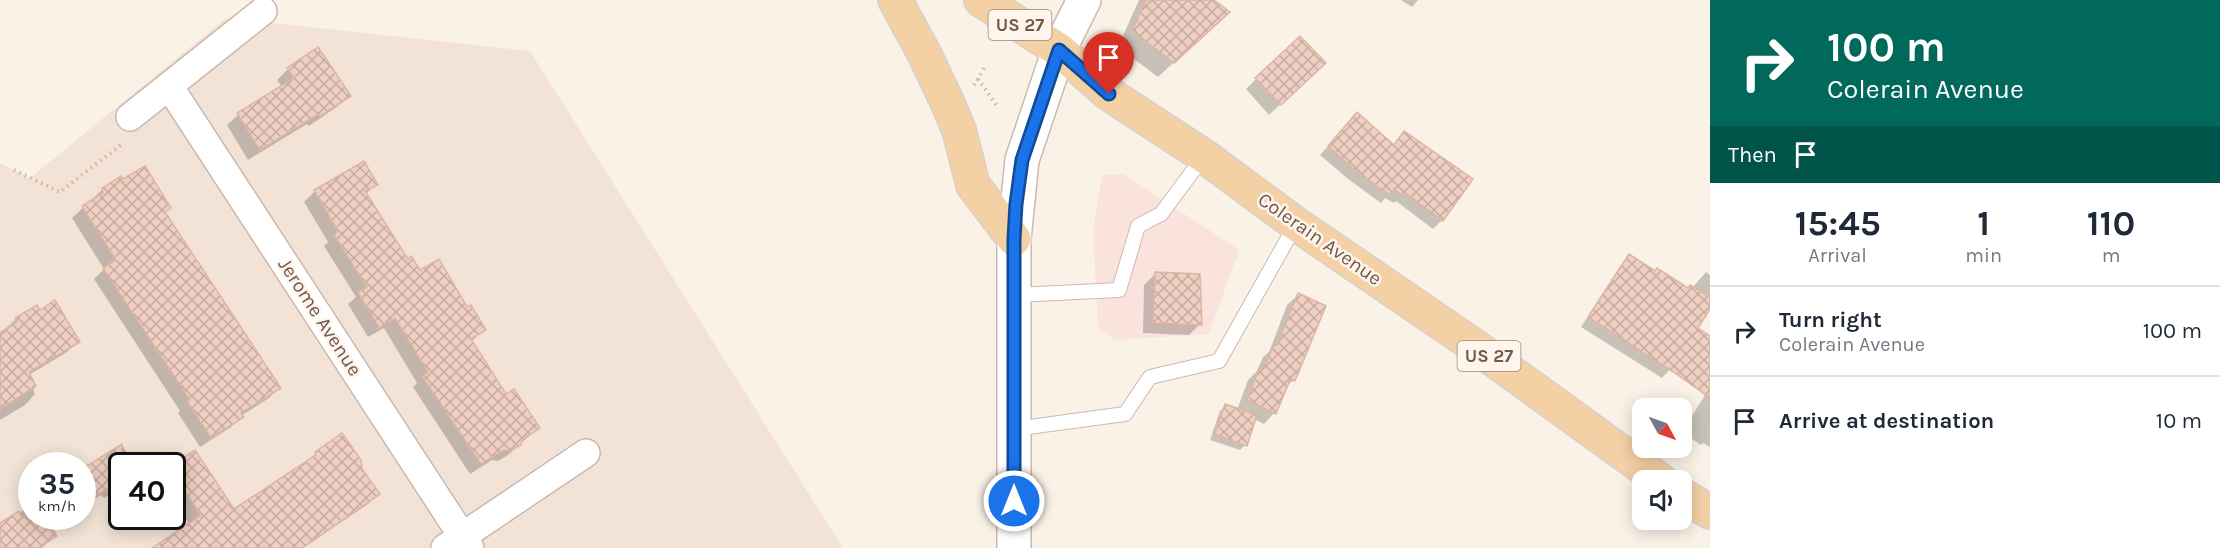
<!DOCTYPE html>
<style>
:root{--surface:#fff;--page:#f6f6f7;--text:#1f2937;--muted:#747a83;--line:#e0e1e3}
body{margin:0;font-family:Karla,sans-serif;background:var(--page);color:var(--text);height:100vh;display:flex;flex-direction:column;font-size:22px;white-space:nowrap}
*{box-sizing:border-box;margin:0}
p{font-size:20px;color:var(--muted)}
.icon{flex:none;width:33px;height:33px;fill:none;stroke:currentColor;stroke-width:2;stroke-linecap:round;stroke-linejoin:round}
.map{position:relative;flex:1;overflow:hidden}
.panel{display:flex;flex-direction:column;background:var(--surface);width:510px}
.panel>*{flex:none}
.guide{background:#00695c;color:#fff;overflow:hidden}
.needle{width:39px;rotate:130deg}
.tools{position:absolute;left:1632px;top:398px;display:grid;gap:12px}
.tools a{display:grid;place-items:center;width:60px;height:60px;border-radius:12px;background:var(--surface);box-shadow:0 3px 15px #0003;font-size:30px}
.speed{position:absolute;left:18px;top:452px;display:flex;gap:12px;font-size:30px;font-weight:700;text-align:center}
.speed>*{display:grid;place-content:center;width:78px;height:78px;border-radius:50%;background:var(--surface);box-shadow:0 3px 15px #0003;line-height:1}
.speed small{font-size:15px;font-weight:400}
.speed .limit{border:3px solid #111;border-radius:9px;background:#fff;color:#111}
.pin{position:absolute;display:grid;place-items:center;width:51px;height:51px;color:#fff;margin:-62px -26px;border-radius:50% 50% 50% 0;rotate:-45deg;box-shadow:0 0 6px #0007}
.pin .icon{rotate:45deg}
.me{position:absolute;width:66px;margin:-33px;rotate:0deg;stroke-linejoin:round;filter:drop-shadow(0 0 4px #0008)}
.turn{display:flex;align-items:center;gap:21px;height:126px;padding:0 18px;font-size:27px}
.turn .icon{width:78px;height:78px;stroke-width:2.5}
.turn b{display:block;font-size:42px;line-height:51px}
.then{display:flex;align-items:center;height:57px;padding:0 18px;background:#0003;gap:12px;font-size:22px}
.eta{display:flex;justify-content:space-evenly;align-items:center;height:102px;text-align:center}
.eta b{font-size:36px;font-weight:700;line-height:42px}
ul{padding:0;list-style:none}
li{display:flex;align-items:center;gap:18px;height:90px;padding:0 18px;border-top:2px solid var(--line)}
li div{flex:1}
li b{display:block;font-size:22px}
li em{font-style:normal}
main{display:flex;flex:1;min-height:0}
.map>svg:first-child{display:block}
.residential{fill:#f2e3d6;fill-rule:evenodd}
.commercial{fill:#fae3dc}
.shadow{fill:#0003}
.building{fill:url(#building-cross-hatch);stroke:#dfb5a3;stroke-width:1.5}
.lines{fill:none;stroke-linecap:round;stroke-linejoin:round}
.service-casing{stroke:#ccb9ae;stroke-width:16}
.minor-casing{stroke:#ccb9ae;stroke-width:30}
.tertiary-casing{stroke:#ccb9ae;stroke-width:36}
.primary-casing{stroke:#d8d0cd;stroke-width:36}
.path{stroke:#d3b3a4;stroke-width:4;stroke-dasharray:1.5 4.5;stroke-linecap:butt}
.service{stroke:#fff;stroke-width:14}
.minor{stroke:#fff;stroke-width:27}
.tertiary{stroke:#fff;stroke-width:33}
.primary{stroke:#f4d0a5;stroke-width:33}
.route-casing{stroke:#114b97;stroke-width:15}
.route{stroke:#1a73e8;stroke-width:10}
.labels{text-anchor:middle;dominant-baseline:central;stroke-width:5;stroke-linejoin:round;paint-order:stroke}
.shield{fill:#fef6ed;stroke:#9c877e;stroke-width:1.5}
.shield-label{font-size:18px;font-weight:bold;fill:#72584e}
.street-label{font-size:20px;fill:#72584e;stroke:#fef6ed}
</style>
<main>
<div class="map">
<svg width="1710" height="548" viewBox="0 0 1710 548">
<defs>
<pattern id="building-cross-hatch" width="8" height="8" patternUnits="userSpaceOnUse" patternTransform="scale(1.5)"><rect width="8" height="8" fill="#eecfc1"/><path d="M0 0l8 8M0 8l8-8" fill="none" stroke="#c5ab9f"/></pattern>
</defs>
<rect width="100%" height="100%" fill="#fbf2e7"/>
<path class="residential" d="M226,18L530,51L843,548H0V163L30,178ZM32,465H82V516H32ZM122,465H172V516H122Z"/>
<polygon class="commercial" points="1124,174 1239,250 1209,334 1116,340 1098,329 1093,231 1102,175"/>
<g class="shadow">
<polygon points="1139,0 1211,0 1228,12 1158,77 1118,47"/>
<polygon points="1401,0 1418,0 1412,7"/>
<polygon points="288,69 349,96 338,106 309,126 307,124 248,160 227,125 238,115 282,87 277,80"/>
<polygon points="1314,73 1269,115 1246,89 1256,79"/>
<polygon points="1349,123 1393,146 1404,133 1471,180 1442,220 1433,229 1396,201 1394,203 1385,198 1381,203 1348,179 1320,155"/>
<polygon points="376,184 365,195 408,261 419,272 467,309 484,330 471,342 506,397 538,428 508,455 498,461 492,460 470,474 413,387 417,383 384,328 368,337 348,304 356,297 324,246 328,242 304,202 315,191"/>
<polygon points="103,189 169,208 164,213 279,388 269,398 241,416 231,427 200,447 178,413 180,411 94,279 104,269 72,218"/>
<polygon points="1630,256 1687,290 1692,288 1706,272 1710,275 1710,307 1670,369 1662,378 1581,327 1621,265"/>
<polygon points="1155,274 1200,324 1189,335 1143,333 1144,285"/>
<polygon points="1298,295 1293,380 1284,390 1274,413 1264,424 1254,419 1245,445 1240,450 1210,440 1220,411 1226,406 1237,410 1248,380 1257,371 1263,357 1269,352 1287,305"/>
<polygon points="39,312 78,341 67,352 29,375 35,388 33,390 35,394 25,405 0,420 0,334 16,319"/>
<polygon points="1710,387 1710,447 1703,443 1701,445 1682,432"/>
<polygon points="122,445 135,465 122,465 122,487 104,498 101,495 82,507 82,470"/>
<polygon points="316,453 361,469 378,494 368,504 303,548 156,548 190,525 172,499 172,466 233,511 304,465"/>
<polygon points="32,505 32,516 69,516 50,528 55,536 42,548 0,548 0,525"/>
</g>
<g class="building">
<polygon points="1146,0 1214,0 1230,12 1174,63 1132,31"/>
<polygon points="1300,36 1326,63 1281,105 1255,78"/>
<polygon points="318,47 351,96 320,116 318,114 260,150 237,113 294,78 287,68"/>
<polygon points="1357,112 1394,145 1404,131 1473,179 1443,221 1405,193 1404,196 1394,189 1390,195 1356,171 1328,146"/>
<polygon points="364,161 378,185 365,191 408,259 411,256 420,270 439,259 467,307 471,305 486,330 471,339 506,394 514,389 540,428 523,439 521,445 510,451 504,450 481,464 422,376 428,372 395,318 379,328 358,292 367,287 334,235 338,231 314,190"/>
<polygon points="145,166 171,208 165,212 281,388 241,413 244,417 211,438 187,401 190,400 103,268 116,260 82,206 103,193 102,188 121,176 123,179"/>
<polygon points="1629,254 1655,271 1657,268 1688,288 1690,285 1710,297 1710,309 1698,328 1710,336 1710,398 1675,373 1588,317"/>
<polygon points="1155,272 1200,274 1202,325 1153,323"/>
<polygon points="1298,293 1326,306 1295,381 1290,380 1276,414 1247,400 1259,368 1263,369 1274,345 1277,345"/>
<polygon points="55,300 80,342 29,372 36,386 0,409 0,333 17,322 15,318 37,305 40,310"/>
<polygon points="1225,404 1257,415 1247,446 1215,434"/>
<polygon points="342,433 361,460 362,469 380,494 302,548 152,548 201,515 172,472 172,465 195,450 234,509 316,455 315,452"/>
<polygon points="122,444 122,480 82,505 82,469"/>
<polygon points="19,511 21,516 44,516 57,536 38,548 0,548 0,523"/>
</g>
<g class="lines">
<g class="service-casing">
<g id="service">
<polyline points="1014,295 1119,290 1138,226 1161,214 1204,156"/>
<polyline points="1014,429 1125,414 1150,377 1219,361 1296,224"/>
</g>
</g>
<g class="minor-casing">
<g id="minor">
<polyline points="169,86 470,548"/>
<polyline points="130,117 263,11"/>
<polyline points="445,548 586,453"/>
</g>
</g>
<g class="tertiary-casing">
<polyline id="tertiary" points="1014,548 1014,239 1022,160 1059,50 1084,0"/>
</g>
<g class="primary-casing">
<g id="primary">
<polyline points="895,0 925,55 949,106 959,130 973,185 1014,239"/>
<polyline points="981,0 1059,50 1109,94 1204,156 1296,224 1476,347 1660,480"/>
<polyline points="1682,495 1710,512"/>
</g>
</g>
<g class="path">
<polyline points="978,79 998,107"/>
<polyline points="974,85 986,65"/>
<polyline points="14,170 60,192 122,144"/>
</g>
<use href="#service" class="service"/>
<use href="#minor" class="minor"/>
<use href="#tertiary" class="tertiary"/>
<use href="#primary" class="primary"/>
</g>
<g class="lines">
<g class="route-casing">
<polyline id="route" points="1014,501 1014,239 1016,204 1022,160 1059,50 1109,94"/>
</g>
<use href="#route" class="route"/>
</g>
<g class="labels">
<g class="shield">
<rect x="988.5" y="10" width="63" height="30" rx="4.5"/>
<rect x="1457.5" y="341" width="63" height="30" rx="4.5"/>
</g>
<g class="shield-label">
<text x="1020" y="25">US 27</text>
<text x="1489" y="356">US 27</text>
</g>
<g class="street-label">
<text transform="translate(1320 239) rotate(35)">Colerain Avenue</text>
<text transform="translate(320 317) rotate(57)">Jerome Avenue</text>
</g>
</g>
</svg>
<div class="tools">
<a><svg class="needle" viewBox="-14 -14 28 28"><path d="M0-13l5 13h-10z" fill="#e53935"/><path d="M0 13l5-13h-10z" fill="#747a83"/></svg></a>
<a><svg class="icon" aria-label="sound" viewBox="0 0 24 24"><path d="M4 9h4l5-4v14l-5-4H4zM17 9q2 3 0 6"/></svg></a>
</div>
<div class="speed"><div>35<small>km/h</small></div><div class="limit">40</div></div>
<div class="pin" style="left:1109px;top:94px;background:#d93025"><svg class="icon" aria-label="arrive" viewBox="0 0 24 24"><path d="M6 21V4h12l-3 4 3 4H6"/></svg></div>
<svg class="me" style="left:1014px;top:501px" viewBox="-20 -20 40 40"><circle r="17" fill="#1a73e8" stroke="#fff" stroke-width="3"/><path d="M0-11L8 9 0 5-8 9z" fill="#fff"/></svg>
</div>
<section class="panel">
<div class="guide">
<div class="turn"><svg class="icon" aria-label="right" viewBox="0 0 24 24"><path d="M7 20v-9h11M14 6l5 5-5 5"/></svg><div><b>100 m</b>Colerain Avenue</div></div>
<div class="then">Then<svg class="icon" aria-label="arrive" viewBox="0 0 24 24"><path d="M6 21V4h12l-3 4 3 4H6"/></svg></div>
</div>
<div class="eta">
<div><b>15:45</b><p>Arrival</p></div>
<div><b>1</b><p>min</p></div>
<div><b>110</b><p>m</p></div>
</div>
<ul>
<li><svg class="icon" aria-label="right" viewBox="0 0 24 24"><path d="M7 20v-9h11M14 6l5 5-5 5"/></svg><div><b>Turn right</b><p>Colerain Avenue</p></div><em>100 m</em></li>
<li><svg class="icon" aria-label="arrive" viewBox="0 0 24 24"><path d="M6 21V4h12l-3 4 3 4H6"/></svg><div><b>Arrive at destination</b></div><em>10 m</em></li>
</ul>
</section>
</main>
